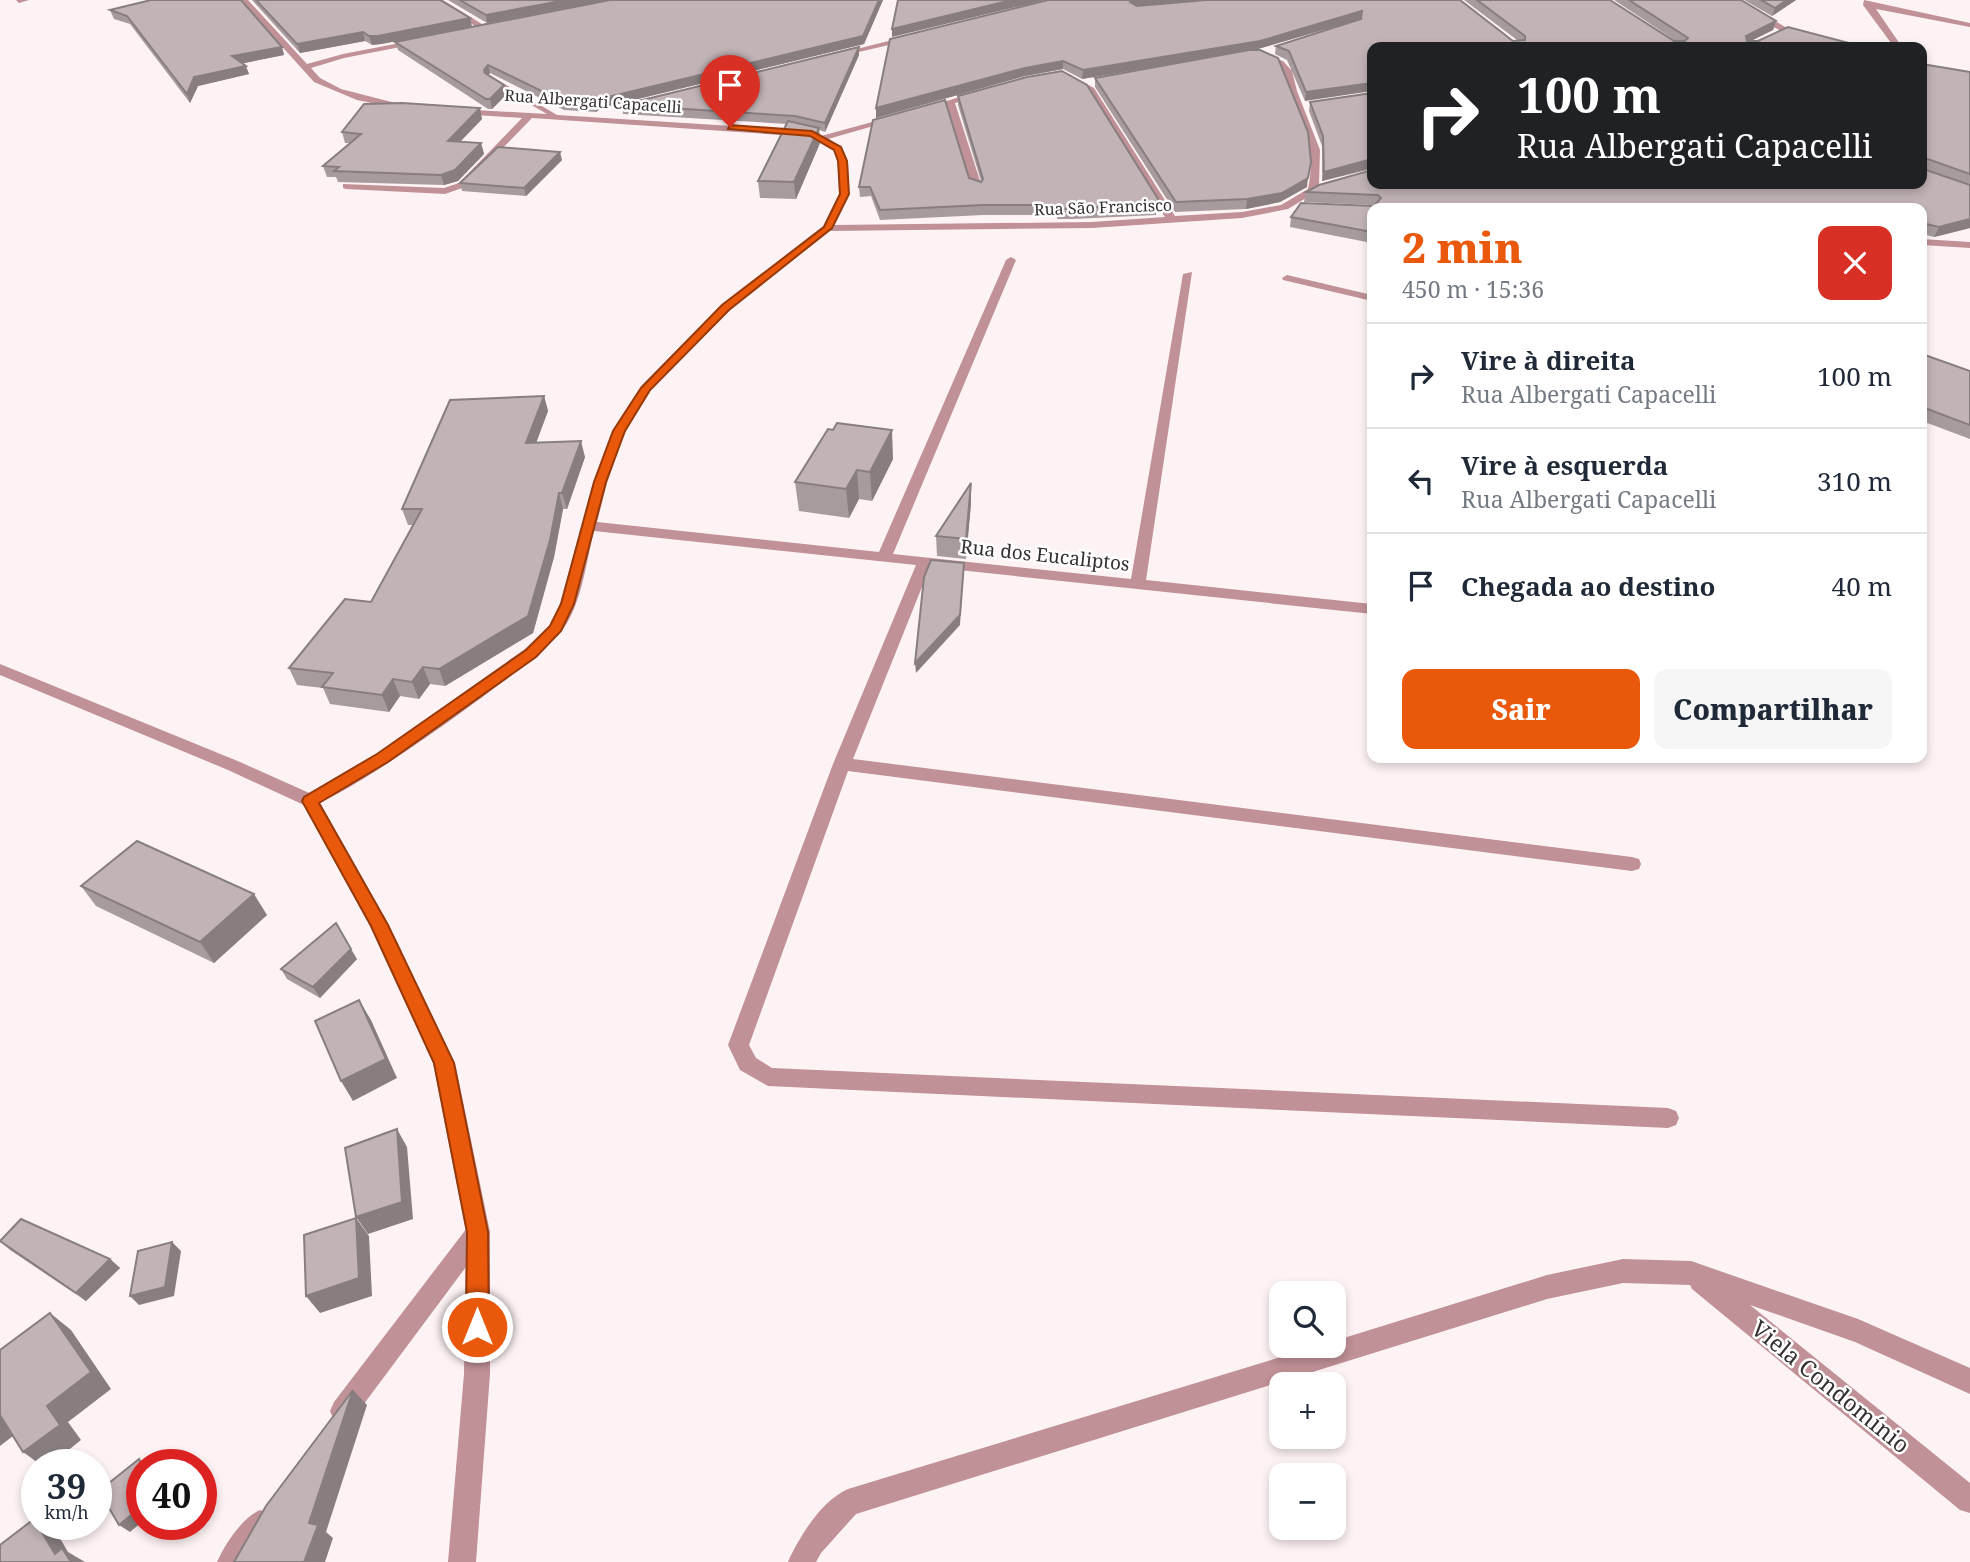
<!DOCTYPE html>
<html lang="pt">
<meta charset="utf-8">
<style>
:root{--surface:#fff;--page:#f6f6f7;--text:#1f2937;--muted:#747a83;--line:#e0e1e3;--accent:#ea580c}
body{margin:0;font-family:"Noto Serif",serif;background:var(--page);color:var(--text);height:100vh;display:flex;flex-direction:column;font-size:26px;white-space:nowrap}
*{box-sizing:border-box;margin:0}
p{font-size:23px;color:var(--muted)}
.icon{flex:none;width:38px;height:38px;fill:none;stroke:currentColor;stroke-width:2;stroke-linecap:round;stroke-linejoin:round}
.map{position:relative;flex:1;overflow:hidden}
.drawer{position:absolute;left:1367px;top:203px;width:560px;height:560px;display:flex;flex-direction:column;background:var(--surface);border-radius:14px;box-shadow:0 4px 10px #0003}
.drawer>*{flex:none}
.hud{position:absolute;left:1367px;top:42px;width:560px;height:147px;border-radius:14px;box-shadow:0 4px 10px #0003;background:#202124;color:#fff;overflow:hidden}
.fabs{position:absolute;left:1269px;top:1281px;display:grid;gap:14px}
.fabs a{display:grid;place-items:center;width:77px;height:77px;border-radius:14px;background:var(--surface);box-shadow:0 4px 10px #0003;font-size:35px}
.speed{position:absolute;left:21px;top:1449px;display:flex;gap:14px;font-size:35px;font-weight:700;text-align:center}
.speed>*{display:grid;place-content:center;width:91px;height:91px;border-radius:50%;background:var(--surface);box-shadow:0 4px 10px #0003;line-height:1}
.speed small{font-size:18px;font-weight:400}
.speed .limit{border:10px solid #d22;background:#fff;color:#111}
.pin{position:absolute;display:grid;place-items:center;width:60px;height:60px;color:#fff;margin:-72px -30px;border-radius:50% 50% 50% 0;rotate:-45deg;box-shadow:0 0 7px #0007}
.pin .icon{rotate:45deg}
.me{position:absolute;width:77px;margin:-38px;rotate:0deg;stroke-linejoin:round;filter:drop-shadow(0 0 5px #0008)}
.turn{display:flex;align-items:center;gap:24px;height:147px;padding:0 35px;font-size:32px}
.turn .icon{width:91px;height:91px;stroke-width:2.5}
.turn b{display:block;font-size:49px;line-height:60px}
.round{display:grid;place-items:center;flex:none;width:74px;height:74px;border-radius:14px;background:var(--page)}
.overview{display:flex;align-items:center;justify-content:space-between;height:119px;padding:0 35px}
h1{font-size:42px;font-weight:800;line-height:52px;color:var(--accent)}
.cta{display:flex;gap:14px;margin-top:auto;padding:14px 35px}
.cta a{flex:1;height:80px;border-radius:14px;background:var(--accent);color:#fff;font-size:28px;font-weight:800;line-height:80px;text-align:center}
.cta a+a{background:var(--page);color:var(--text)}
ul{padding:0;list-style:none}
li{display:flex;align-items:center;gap:21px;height:105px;padding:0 35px;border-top:2px solid var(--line)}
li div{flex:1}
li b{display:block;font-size:26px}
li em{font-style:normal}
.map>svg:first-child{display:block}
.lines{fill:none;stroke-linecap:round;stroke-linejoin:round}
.minor{fill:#c09197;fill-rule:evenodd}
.tertiary{fill:#c09197;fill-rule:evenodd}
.wall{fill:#a79b9d}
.shaded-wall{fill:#887e7f}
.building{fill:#c2b4b6;stroke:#887e7f;stroke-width:2}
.route{fill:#ea580c;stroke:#983908;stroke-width:2}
.labels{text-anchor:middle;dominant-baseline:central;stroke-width:5;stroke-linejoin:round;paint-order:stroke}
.far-street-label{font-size:16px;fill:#353031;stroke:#fff}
.street-label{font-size:19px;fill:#353031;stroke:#fff}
.near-street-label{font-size:23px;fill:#353031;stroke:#fff}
</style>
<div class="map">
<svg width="1970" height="1562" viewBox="0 0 1970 1562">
<rect width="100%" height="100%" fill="#fef3f4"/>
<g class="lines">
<g class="minor">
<polygon points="16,0 29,0 19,3"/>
<polygon points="240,0 248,0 307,64 343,54 421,39 421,43 344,58 311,68 320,78 341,89 411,107 407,110 357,100 314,82"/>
<polygon points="434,0 443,0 490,29 483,31"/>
<path d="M1730,0H1739L1787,28L1846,47C1810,49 1758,22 1730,0Z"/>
<polygon points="1864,0 1970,23 1970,27 1876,9 1902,47 1894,47 1863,5"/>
<polygon points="912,35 915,39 837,57 833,55"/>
<path d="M1258,52L1283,61L1292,71L1297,91L1320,150L1319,185L1372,171V177L1316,192L1288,209L1242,218L1092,228L830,231L729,310L651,390L625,431L607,483L597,522L879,552L1006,260L1011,257L1016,260L893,554L1131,579L1183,274L1192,272L1146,580L1372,604V614L930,567L853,759L1632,857L1639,859L1641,864L1639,869L1632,871L848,771L749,1045L756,1058L772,1068L1668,1108L1676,1111L1679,1118L1676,1125L1668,1128L768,1086L740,1070L728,1045L833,764L916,565L594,531C586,562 582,605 561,632C539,660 329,813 304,806L301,801L304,796L356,769L525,649L549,626L560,604L593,483L613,431L642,385L721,306L823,226L839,194L838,161L834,151L810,137L532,118L465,187L445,194L346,189L343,188V184L444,188L459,183L522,118L459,114L456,109L547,114L488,80L491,76L557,115L812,131L821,136L898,115V119L828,139L841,147L848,161L849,194L834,225L1092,222L1165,217L1088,92L1064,77L1067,73L1094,88L1175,216L1242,212L1281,205L1308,189C1317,147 1300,130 1289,93C1286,84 1287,73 1281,66C1274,60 1263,58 1255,56Z"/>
<polygon points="979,91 982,96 955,103 982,187 977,190 972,187 947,105 925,112 921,109"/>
<polygon points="1922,239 1970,242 1970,248 1922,245"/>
<polygon points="1287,275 1372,295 1372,301 1283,280 1282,278"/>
<polygon points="478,1221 486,1224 490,1232 486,1240 352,1420 343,1424 334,1420 330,1411 334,1402 470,1224"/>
<path d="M1623,1259L1691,1261L1858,1319L1970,1368V1394L1855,1342L1750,1305L1970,1483V1513L1960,1510L1692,1289L1690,1285L1623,1283L1547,1299L856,1514L821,1553L816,1562H788C799,1537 822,1500 848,1489L1317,1346H1334V1341L1547,1275Z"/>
<path d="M260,1510L270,1514L274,1524L248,1562H217C225,1544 242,1518 260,1510Z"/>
</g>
<polygon class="tertiary" points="0,664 240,762 316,796 386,920 455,1063 490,1232 490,1374 476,1562 448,1562 464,1374 466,1232 433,1063 370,926 304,805 228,770 0,675"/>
</g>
<g class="wall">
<polygon points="252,0 440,0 470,18 472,27 381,44 372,45 365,41 300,53"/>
<polygon points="448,0 883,0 864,44 601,108 596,112 564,110 490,73 488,76 504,85 507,94 492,109 488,109 398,50 395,42 487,23"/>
<polygon points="1048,0 1460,0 1513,41 1517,40 1464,0 1610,0 1676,41 1614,0 1741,0 1776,21 1773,30 1750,41 1864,47 1372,47 1305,101 1287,60 1275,54 1276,46 1361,19 1254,50 1307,187 1280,202 1246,209 1175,212 1095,87 1095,78 1176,63 1082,79 1063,69 1025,76 876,118 876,108"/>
<polygon points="1744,0 1796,0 1772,16"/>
<polygon points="110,10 282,47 284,55 243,63 249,74 198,86 190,103 130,24 114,19"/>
<polygon points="859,47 859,55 825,132 819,130 820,143 796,199 760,198 758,181 787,124 623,114 622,105"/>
<polygon points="1922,64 1970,72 1970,228 1934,237 1922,234 1922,208 1372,208 1372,243 1290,227 1291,217 1374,205 1304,202 1306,192"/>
<polygon points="1372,93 1372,169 1322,181 1322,146 1309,111 1310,102"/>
<polygon points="958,96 1160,202 1159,212 1156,212 1156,215 1073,219 1057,219 1057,215 983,215 880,220 871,196 860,197 859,187 969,178 981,181 958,105"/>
<polygon points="482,119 460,142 481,143 484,154 458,181 444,185 338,182 336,177 327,177 323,166 350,143 345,143 342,132"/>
<polygon points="562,160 526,196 462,191 460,183"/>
<polygon points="1922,354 1970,371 1970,439 1922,421"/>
<polygon points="544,396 548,411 536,443 585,457 567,509 563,509 554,557 533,633 445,686 430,684 419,699 400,696 389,712 330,704 323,688 297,685 289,668 371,602 413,525 408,525 402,509"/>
<polygon points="893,459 872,501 859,499 849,518 799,511 795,482"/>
<polygon points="971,483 971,503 966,559 937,556 936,536"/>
<polygon points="81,886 267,915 214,963 96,906"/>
<polygon points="357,959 320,998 287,979 281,969"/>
<polygon points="0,1241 110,1259 120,1268 86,1301 10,1250"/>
</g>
<g class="shaded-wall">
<polygon points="566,0 610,0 487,23 486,15"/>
<polygon points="879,0 883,0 864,44 601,108 596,112 594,103 600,99"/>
<polygon points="1012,0 1045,0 892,37 892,29"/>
<polygon points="1132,0 1206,0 1132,7 1130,2"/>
<polygon points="1787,0 1796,0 1772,16 1775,8"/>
<polygon points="1362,11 1361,19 1258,49 1082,79 1083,70"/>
<polygon points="470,18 472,27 381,44 372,45 369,36"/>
<polygon points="1776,21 1773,30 1743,45 1746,36"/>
<polygon points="363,32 365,41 300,53 297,44"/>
<polygon points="282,47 284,55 235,65 232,56"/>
<polygon points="859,47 859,55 825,132 825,123"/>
<polygon points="1063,61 1063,69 1025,76 876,118 876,108 1025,68"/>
<polygon points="488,65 490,73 486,78 484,70"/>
<polygon points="246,66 249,74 198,86 190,103 187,94 194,77"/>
<polygon points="1372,83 1372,91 1305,101 1306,92"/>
<polygon points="504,85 507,94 492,109 490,99"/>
<polygon points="480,108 482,119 451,151 448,141"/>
<polygon points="819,128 820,143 796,199 794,182"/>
<polygon points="481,143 484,154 458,181 444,185 441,175"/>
<polygon points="560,152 562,160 526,196 524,188"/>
<polygon points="1372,159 1371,168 1322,181 1324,172"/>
<polygon points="1308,178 1307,187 1280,202 1246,209 1247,199"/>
<polygon points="1970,219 1970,228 1934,237 1939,227"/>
<polygon points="544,396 548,411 530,459 526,443"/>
<polygon points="892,430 893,459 872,501 870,472"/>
<polygon points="581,441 585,457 567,509 562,493"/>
<polygon points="857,470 859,499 849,518 846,489"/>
<polygon points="971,483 971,503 966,559 966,539"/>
<polygon points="559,493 563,509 554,557 533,633 445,686 439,669"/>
<polygon points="964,563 960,625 916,673 915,663"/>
<polygon points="423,667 430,684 419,699 412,682"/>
<polygon points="393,679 400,696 389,712 382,695"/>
<polygon points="254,894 267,915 214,963 200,942"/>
<polygon points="351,949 357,959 320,998 313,987"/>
<polygon points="359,1000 371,1020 397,1078 353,1101 341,1081"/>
<polygon points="397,1129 407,1147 413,1219 368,1234 356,1217"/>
<polygon points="356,1218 369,1236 372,1296 320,1313 306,1296"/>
<polygon points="172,1242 181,1251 174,1296 139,1305 130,1296"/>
<polygon points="110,1259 120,1268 86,1301 76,1293"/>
<polygon points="50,1313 71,1330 111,1389 68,1422 81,1440 50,1465 41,1465 23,1452 47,1406"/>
<polygon points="353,1390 367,1405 326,1532 333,1538 325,1562 304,1562 309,1523"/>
<polygon points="0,1414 22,1429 0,1446"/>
<polygon points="142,1506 142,1522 130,1532 119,1525"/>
<polygon points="37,1524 43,1524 57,1533 68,1552 85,1562 69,1562 55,1554"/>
</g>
<g class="building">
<polygon points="151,0 241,0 282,47 232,56 246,66 194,77 187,94 127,16 110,10"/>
<polygon points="256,0 440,0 470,18 378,36 369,36 363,32 297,44"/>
<polygon points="460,0 566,0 486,15"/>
<polygon points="610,0 879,0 863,36 600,99 594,103 562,101 488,65 484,70 485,73 504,85 490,99 486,99 395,42"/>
<polygon points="898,0 1012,0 892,29"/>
<polygon points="1048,0 1132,0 1130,2 1137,6 1206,0 1460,0 1513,41 1525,40 1525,36 1477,0 1610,0 1674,41 1685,41 1688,38 1629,0 1741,0 1776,21 1746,36 1747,41 1758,41 1788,27 1864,47 1372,47 1372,83 1306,92 1289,51 1276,46 1361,19 1362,11 1260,41 1083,70 1063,61 1025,68 876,108 890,39"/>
<polygon points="1761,0 1787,0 1775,8"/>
<polygon points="859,47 825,123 795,116 622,105"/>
<polygon points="1249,50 1260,50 1278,58 1308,132 1311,162 1308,178 1282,193 1247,199 1176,202 1095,78"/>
<polygon points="1922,64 1970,72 1970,174 1928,159 1924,161 1926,170 1970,185 1970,219 1939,227 1922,223 1922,208 1857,208 1849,206 1832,208 1372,208 1372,232 1291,217 1301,203 1374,206 1381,198 1378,195 1306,192 1319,185 1372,170 1372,184 1922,184"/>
<polygon points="1062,71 1087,85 1160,202 1155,203 1157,205 1057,209 1057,205 983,205 880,210 870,187 859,187 873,120 945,100 969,178 981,182 983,179 958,96 1027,77"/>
<polygon points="1372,93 1372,159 1324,172 1323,136 1310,102"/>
<polygon points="402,103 480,108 448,141 481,143 455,170 441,175 334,171 339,167 323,166 361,134 342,132 364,104"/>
<polygon points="788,121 819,128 794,182 758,181"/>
<polygon points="498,147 560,152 524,188 460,183"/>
<polygon points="1922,354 1970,371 1970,425 1922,407"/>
<polygon points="544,396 526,443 581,441 562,493 559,493 550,540 528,616 439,669 423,667 412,682 393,679 382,695 322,687 333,673 289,668 345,599 371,602 422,509 402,509 450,400"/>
<polygon points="837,423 892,430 870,472 857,470 846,489 795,482 828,429 833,430"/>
<polygon points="971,483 966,539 936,536"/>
<polygon points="931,560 964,563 960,615 915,663 924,577"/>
<polygon points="137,841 254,894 200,942 81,886"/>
<polygon points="336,923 351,949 313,987 281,969"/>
<polygon points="359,1000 386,1059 341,1081 315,1021"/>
<polygon points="397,1129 402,1202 356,1217 345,1148"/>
<polygon points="356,1218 359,1278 306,1296 304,1235"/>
<polygon points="21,1219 110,1259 76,1293 0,1241"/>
<polygon points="172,1242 165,1287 130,1296 138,1251"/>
<polygon points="50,1313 91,1372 47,1406 60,1425 23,1452 0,1415 0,1350"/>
<polygon points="353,1390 309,1523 318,1525 304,1562 234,1562 266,1506"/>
<polygon points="139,1459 142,1465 142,1506 119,1525 99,1491"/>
<polygon points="34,1519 55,1554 62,1548 71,1562 0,1562 0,1545"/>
</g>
<polygon class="route" points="730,125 812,131 841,147 847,161 849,194 832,228 729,310 650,390 625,431 606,482 574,604 561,631 536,657 388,762 319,803 388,925 454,1063 488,1232 489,1327 485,1335 477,1338 469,1335 466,1327 467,1232 434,1063 371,926 302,801 304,797 377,754 526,650 550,626 561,604 594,482 613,431 641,388 722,305 824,227 840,194 838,161 834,150 810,136 728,129"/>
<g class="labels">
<g class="far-street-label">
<text transform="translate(593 101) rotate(4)">Rua Albergati Capacelli</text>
<text transform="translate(1103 207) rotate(-2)">Rua São Francisco</text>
</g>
<g class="street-label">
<text transform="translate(1045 555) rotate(6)">Rua dos Eucaliptos</text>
</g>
<g class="near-street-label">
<text transform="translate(1831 1386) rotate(39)">Viela Condomínio</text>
</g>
</g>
</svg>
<div class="fabs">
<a><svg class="icon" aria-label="search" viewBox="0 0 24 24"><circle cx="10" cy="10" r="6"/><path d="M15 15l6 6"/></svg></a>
<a>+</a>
<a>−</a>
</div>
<div class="speed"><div>39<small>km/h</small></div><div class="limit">40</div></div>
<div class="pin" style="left:730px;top:127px;background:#d93025"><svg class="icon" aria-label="arrive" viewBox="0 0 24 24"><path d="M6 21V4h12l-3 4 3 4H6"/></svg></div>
<svg class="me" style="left:477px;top:1327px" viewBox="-20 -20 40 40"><circle r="17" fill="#ea580c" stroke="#fff" stroke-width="3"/><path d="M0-11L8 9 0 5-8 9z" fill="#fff"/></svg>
<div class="hud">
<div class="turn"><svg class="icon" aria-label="right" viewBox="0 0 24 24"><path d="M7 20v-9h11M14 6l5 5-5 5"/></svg><div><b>100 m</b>Rua Albergati Capacelli</div></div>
</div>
<section class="drawer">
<div class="overview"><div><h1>2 min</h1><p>450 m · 15:36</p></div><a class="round" style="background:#d93025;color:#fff"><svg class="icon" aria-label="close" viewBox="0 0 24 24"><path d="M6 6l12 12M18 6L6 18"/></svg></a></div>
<ul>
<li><svg class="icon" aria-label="right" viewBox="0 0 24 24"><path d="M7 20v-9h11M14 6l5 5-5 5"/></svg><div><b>Vire à direita</b><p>Rua Albergati Capacelli</p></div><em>100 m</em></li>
<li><svg class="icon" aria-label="left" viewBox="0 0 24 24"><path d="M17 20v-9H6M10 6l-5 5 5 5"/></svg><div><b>Vire à esquerda</b><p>Rua Albergati Capacelli</p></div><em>310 m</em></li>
<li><svg class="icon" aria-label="arrive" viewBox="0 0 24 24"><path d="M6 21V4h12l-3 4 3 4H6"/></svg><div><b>Chegada ao destino</b></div><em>40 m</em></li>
</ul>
<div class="cta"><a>Sair</a><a>Compartilhar</a></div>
</section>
</div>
